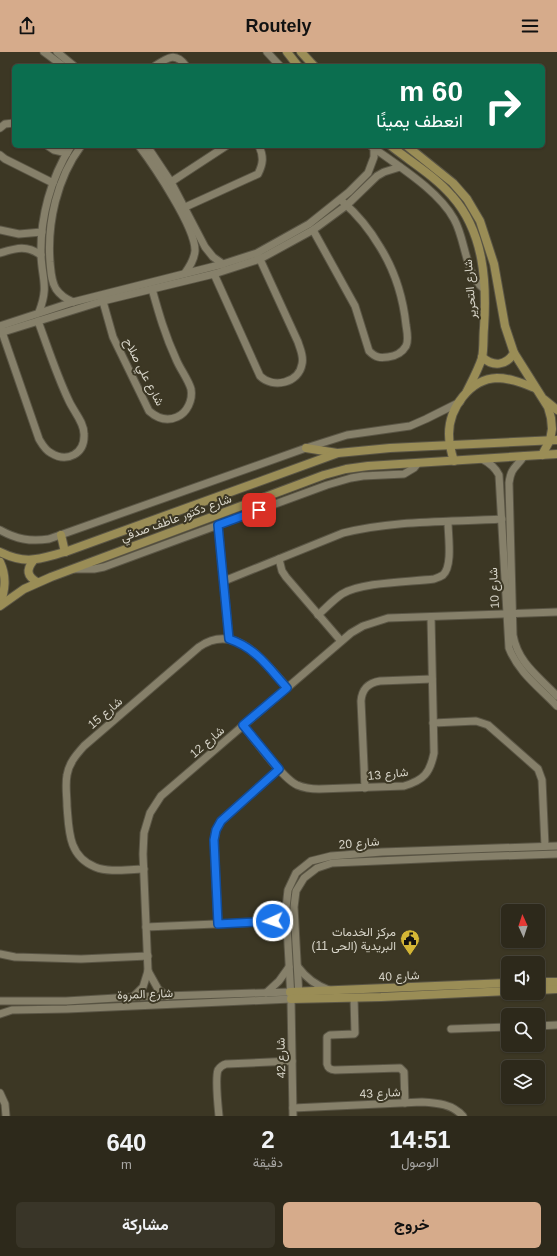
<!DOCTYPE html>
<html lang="ar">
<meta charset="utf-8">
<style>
:root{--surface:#2d291b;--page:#393528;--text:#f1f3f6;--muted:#a7a6a3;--line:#48453a;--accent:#d6ab8b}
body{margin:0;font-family:Helvetica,Vazirmatn,sans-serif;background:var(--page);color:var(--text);direction:rtl;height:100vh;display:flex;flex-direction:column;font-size:15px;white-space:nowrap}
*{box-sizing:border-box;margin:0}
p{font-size:13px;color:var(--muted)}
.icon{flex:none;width:22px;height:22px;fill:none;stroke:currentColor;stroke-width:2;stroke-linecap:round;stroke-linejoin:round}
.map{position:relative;height:1064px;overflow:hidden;direction:ltr}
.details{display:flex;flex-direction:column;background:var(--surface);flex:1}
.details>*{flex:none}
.guide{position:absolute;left:12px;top:12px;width:533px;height:84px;border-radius:6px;box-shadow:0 1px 3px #0004,0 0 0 1px var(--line);direction:rtl;background:#0b6e4f;color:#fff;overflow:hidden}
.needle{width:26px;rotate:357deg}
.tools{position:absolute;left:501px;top:852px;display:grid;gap:8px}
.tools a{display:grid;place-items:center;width:44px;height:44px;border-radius:6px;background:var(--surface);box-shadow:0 1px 3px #0004,0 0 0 1px var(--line);font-size:20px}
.pin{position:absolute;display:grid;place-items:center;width:34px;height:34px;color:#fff;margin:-17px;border-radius:8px;box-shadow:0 2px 6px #0006}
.me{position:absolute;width:44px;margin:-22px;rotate:267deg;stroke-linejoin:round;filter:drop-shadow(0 0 3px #0008)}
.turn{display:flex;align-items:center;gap:14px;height:84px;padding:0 16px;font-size:18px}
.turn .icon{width:52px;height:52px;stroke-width:2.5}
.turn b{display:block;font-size:28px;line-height:34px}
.eta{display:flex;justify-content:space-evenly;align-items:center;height:68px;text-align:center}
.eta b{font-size:24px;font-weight:700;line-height:28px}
.cta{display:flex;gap:8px;margin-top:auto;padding:8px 16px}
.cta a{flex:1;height:46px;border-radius:6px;background:var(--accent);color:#111;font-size:16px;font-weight:700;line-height:46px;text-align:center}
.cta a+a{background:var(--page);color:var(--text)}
header{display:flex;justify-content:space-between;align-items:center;height:52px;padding:0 16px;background:var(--accent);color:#111;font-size:18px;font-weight:700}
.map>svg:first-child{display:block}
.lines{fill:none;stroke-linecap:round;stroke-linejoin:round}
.street-casing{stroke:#5a5545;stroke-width:9}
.secondary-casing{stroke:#5a5545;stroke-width:10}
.street{stroke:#86806a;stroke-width:7}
.secondary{stroke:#9a8d56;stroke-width:8}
.route-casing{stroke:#114b97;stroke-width:10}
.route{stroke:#1a73e8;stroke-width:7}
.labels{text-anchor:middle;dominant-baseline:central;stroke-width:4;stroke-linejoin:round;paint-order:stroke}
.street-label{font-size:12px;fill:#d9d6ca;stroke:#3c3724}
.poi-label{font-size:12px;fill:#d9d6ca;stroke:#3c3724;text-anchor:end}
</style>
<header><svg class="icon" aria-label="menu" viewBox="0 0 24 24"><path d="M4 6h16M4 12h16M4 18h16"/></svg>Routely<svg class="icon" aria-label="share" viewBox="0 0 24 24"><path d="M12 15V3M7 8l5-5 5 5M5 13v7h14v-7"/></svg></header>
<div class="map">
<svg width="557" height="1064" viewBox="0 0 557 1064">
<rect width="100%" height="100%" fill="#3c3724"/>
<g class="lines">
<g class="street-casing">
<g id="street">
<polyline points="44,0 63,14"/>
<polyline points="57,0 74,14"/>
<polyline points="267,0 280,14"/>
<path d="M155,14C168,5 176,0 186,14"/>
<polyline points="0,76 5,72 14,71"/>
<polyline points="48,94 54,98 67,101"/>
<path d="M139,94C154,114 196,176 195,199C194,208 190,214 185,221"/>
<polyline points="147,94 171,130 205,195 213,205 223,212"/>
<path d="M371,94C398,114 438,138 454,167C466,188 465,223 484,237"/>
<polyline points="0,103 5,107 53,131"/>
<polyline points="171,130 226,94"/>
<path d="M181,157L258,122C263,112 264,105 259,94"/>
<polyline points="0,178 19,182 42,180"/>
<path d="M313,178L355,254L369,299C376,306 380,306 388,305C396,304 402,301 406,294C409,288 407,280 406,273C403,245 395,219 380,195C370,178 358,163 343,150"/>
<path d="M0,201C17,196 26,193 41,203"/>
<path d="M214,222L260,324C273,337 299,331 302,312C304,304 300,297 298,290L258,203"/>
<path d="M102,246L113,285L149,359C157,366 166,370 177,365C187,361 193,348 191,337C188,327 180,317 176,307C165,283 159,262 152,237"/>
<path d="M73,250C66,247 60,243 56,237C51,229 51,220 50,210C47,171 57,126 81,94"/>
<path d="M39,260C49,234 42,228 41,203C40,165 51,126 71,94"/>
<polyline points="0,274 73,250 223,212 257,201 309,172 349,140 368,121 374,105 374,96"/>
<path d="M1,277L39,387C42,392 45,398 51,401C67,411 85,402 84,382C84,370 74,360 69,349C57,324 48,296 38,269"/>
<polyline points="0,281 103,249 214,222 260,207 313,178 347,153 377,124 384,120 400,115"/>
<path d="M524,404C516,416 511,415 509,431L513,583C518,611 538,624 557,644"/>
<path d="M482,407C490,411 495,415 499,423L509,596C518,620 540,636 557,654"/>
<polyline points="218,473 229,587"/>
<path d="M0,478C16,487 30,490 49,487L306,396L347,383L410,374L426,367L460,350"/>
<polyline points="279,507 282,519 286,525 341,589"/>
<polyline points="74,517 94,517 104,515 327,433 351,426 363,424 404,422 414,416 418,411"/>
<path d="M224,529L343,481C394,468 449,470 502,467"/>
<path d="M318,563C326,556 333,548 342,542C361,530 410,530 434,527C437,526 440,525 443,523C453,514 448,483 448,470"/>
<polyline points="433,671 476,669 488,673 538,717 542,728 545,794"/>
<path d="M243,673C255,688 282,726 297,733C304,736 311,737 319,737L404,734C424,728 430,721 434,701L431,565"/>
<path d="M365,736L361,649C362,637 368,631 380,629L432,627"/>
<path d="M144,817C128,817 110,821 95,815C68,804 69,778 67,754C67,744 65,733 67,723C69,711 76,703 84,694L199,595C236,569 265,611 287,635"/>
<polyline points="218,872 214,788 216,778 221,769 279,717"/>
<polyline points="146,875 287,869"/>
<polyline points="0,902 15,905 81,907 148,904"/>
<path d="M298,915C306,926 315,933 329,938"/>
<polyline points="148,919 158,937 167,944"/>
<polyline points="266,941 279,929 289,915"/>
<polyline points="133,945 143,935 148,919 143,802 144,781 150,761 161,744 351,581 363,574 388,566 557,560"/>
<polyline points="299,945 294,855 296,839 304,826 317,816 332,811 467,805 557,802"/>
<path d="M354,946L355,981L354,982L330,983L327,985V1012C328,1016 330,1018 335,1018L400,1016L404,1020L405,1051"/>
<polyline points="0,949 66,949 133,945 290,940"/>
<polyline points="0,962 12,958 67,957 291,947"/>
<polyline points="538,974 557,973"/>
<polyline points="451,977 508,975"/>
<polyline points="0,1041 5,1052 6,1064"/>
<path d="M293,1056L422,1050C438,1051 452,1052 463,1064"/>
<path d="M219,1064C218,1054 215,1026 218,1018C220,1015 222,1013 226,1012L292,1009"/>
<polyline points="293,1064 291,947 286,856 288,838 296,821 311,809 331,804 382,800 557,794"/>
</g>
</g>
<g class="secondary-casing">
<g id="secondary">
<polyline points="287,0 298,14"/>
<polyline points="301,0 314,14"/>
<path d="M391,94C411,110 435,124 452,144C484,180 487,230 484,276C483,285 484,297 482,306C478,318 472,329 467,339"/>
<polyline points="407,94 453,131 467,147 480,169 494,212 505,274 514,301 548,355 551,366 552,377 550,388 542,403"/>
<path d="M482,305C493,315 506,314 514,301"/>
<polyline points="545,348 557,358"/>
<polyline points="306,396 337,401"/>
<path d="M454,409C451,400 449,391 449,382C449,356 470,327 497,326C510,326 522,331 535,336"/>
<polyline points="61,483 65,500"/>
<path d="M0,500C27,513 38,507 65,500L338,401L390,396L557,388"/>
<path d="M33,509C26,518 27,524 37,530"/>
<path d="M0,510C7,525 5,538 0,553"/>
<polyline points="0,554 24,537 51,525 324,423 346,417 368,414 557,402"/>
<polyline points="538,930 557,930"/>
<polyline points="538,938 557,937"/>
<polyline points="290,940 508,931"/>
<polyline points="291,947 381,945 508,939"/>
</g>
</g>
<use href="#street" class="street"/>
<use href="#secondary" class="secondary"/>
</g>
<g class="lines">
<g class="route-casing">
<path id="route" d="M259,458L218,473L229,587C256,596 268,615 287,636L243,673L279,717L221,769L216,778L214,788L218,872L273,869"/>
</g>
<use href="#route" class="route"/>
</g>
<defs>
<g id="civic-pin" transform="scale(1)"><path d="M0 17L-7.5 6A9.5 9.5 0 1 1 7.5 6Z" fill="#d4b635" stroke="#3c3724"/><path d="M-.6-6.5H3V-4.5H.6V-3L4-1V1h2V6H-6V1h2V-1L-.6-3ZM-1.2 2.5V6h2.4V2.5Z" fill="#111"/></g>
</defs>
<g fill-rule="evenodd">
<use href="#civic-pin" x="410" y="887"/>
</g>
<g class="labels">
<g class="street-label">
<text transform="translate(470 237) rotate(-94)">شارع التحرير</text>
<text transform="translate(144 320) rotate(63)">شارع علي صلاح</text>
<text transform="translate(176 466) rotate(-20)">شارع دكتور عاطف صدقي</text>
<text transform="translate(494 536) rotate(-93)">شارع 10</text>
<text transform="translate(105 661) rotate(-41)">شارع 15</text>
<text transform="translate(207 690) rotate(-41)">شارع 12</text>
<text transform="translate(388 722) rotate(-6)">شارع 13</text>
<text transform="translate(359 791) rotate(-5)">شارع 20</text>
<text transform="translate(399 924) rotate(-3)">شارع 40</text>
<text transform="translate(145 942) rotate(-2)">شارع المروة</text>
<text transform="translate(281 1006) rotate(-91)">شارع 42</text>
<text transform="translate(380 1041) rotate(-3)">شارع 43</text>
</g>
<g class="poi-label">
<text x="396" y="880">مركز الخدمات<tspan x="396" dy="14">البريدية (الحى 11)</tspan></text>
</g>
</g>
</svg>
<div class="tools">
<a><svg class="needle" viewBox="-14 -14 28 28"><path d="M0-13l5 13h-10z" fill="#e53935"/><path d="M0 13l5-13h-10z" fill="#a7a6a3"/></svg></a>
<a><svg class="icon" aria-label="sound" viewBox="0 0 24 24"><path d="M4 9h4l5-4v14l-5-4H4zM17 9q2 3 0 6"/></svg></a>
<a><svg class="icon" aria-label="search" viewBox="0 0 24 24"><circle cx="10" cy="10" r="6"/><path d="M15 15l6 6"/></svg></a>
<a><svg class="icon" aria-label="layers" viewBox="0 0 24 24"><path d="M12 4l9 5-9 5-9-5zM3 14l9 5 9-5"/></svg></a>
</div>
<div class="pin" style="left:259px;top:458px;background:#d93025"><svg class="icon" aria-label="arrive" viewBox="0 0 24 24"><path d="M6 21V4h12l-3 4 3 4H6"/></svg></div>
<svg class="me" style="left:273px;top:869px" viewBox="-20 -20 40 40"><circle r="17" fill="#1a73e8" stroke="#fff" stroke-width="3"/><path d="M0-11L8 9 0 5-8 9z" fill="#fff"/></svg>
<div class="guide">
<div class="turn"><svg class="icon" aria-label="right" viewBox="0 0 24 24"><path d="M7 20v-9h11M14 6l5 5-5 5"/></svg><div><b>60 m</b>انعطف يمينًا</div></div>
</div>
</div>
<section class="details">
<div class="eta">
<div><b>14:51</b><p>الوصول</p></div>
<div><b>2</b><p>دقيقة</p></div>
<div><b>640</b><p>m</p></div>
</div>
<div class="cta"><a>خروج</a><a>مشاركة</a></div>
</section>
